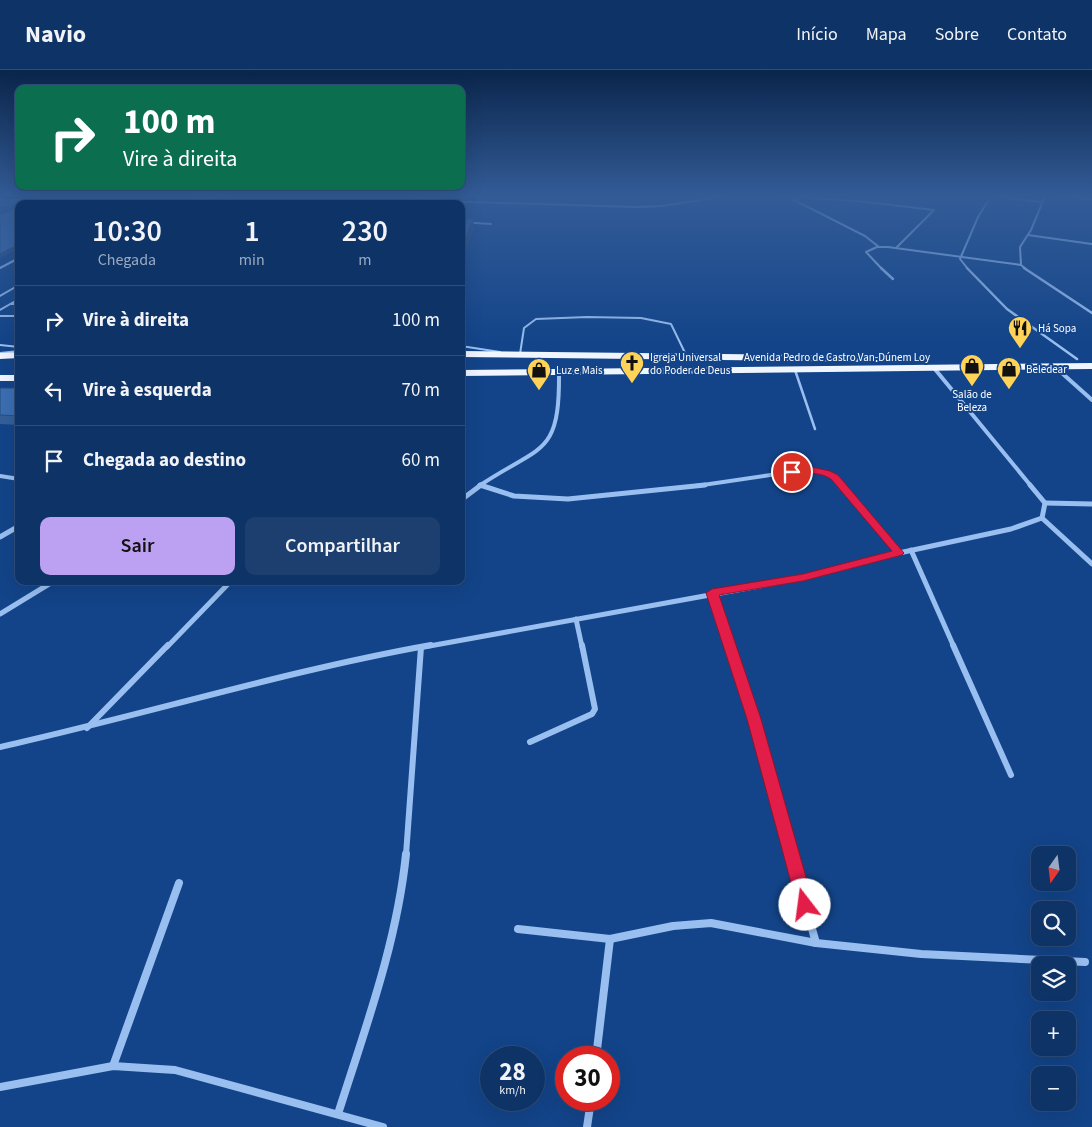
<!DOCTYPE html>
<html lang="pt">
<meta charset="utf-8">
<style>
:root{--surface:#0e3367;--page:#1c3f70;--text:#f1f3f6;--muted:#9baac0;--line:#2e4e7b;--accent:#bca0f2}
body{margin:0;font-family:"Source Sans 3",sans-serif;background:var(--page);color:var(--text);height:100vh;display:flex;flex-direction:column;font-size:19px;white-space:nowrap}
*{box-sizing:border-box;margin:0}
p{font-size:16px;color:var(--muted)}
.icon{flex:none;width:28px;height:28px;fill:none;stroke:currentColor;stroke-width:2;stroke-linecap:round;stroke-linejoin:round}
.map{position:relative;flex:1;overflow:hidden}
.side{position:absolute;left:15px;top:130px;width:450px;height:385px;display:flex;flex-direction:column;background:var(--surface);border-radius:10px;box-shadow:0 5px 20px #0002,0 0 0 1px var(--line)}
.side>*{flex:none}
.top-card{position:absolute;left:15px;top:15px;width:450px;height:105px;border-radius:10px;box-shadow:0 5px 20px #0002,0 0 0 1px var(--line);background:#0b6e4f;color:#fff;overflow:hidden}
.needle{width:32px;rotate:194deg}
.buttons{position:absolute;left:1031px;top:776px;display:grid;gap:10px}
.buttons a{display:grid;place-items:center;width:45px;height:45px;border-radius:10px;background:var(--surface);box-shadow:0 5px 20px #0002,0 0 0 1px var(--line);font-size:25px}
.speed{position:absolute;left:480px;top:976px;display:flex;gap:10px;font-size:25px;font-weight:700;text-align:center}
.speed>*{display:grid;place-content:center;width:65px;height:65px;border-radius:50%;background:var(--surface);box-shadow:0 5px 20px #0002,0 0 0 1px var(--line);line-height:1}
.speed small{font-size:12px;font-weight:400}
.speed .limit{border:8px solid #d22;background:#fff;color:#111}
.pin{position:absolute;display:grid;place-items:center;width:42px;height:42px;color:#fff;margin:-21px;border:2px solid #fff;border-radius:50%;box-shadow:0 1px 5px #0007}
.me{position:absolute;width:55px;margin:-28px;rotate:345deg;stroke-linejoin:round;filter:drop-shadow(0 0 4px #0008)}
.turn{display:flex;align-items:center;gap:18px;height:105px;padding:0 25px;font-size:22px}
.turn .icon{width:65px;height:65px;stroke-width:2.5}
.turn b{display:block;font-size:35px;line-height:42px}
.eta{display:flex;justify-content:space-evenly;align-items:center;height:85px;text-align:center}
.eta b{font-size:30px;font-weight:600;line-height:35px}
.primary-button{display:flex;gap:10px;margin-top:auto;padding:10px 25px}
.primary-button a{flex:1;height:58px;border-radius:10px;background:var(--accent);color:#111;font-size:20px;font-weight:600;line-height:58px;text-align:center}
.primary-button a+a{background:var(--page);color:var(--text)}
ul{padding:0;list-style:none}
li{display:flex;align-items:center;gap:15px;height:70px;padding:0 25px;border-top:1px solid var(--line)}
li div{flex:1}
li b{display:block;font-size:19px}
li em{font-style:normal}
header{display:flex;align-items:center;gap:30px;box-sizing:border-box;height:70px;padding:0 25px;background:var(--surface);border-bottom:1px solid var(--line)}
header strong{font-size:24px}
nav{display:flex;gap:28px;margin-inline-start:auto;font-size:18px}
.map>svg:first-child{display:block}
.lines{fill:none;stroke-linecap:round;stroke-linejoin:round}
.service-far1{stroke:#99bff0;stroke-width:2}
.service{stroke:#99bff0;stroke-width:2.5}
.minor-far5{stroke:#99bff0;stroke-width:2}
.minor-far4{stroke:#99bff0;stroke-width:2.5}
.minor-far3{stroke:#99bff0;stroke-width:4}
.minor-far2{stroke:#99bff0;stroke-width:5}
.minor-far1{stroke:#99bff0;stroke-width:6}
.minor{stroke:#99bff0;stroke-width:8}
.trunk{fill:#f0f6ff;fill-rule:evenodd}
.wall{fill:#335f9a}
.shaded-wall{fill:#294d7d}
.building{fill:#3b6eb3;stroke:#294d7d}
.route{fill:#e11d48;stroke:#92132f}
.labels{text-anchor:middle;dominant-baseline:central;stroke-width:4;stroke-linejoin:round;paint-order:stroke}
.far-poi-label{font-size:11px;fill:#fff;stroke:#134489;text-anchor:start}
.far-street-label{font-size:11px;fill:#fff;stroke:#134489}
</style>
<header>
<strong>Navio</strong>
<nav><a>Início</a><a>Mapa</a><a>Sobre</a><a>Contato</a></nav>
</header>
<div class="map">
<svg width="1092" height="1057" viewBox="0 0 1092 1057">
<rect width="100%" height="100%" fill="#134489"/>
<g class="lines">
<g class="service-far1">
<polyline points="461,152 491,154"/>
<polyline points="0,226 19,215"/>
<polyline points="11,234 19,234"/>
<polyline points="0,240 19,229"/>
<polyline points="0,246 19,246"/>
<polyline points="0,275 19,277"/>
<polyline points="461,276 500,282"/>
<polyline points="0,283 19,281"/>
<polyline points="520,284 524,258 536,249 587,247 641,248 671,254 687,287"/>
</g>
<polyline class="service" points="795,300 815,359"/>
<g class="minor-far5">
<polyline points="414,126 440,131 636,137 662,136 725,126"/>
<polyline points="777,126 858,131 934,140 896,178"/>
<polyline points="990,126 1041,132"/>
<polyline points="1060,126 1092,129"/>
<polyline points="792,129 865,166 879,177"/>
<polyline points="0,130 168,132 230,126"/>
<polyline points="1028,165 1092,174"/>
<polyline points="0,198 19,188"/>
<polyline points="882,199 866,182 877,177 888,177 1021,195"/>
<polyline points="968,199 960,189 978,147 991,126"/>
<polyline points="1026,199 1021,195 1020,177 1031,160 1045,126"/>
</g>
<g class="minor-far4">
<polyline points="881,198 893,209"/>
<polyline points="967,198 1007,239 1077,289"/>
<polyline points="1024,198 1092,243"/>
</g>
<g class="minor-far3">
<polyline points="1054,296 1092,330"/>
<polyline points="934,298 1031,416"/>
<polyline points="0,406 19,409"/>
<polyline points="480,415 484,416"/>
<path d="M479,416C541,374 560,388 559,301"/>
<polyline points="696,416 811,399 827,403 842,416"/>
</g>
<g class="minor-far2">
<polyline points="480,415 514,426 568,429 705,415"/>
<polyline points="841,415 899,483"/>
<polyline points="1030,415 1045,433 1042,448 1092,494"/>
<polyline points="461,430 481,415"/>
<polyline points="1045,433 1092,434"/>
<polyline points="0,467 19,456"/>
<polyline points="911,480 954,577"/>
<polyline points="712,523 730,577"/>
<polyline points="0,544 54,511"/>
<polyline points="576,549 582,577"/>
<polyline points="167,577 231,511"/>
<polyline points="424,577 803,508 899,483 1011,459 1042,448"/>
</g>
<g class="minor-far1">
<polyline points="729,575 754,649 792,785"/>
<polyline points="953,575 1011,705"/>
<polyline points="87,658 168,575"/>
<polyline points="530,672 592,644 595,639 582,575"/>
<path d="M0,677C144,645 285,601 431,575"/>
<polyline points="406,785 421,577"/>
</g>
<g class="minor">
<polyline points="791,784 816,873"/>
<polyline points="518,859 610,869 673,856 711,853 816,873 921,884 1085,892"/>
<polyline points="596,988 610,869"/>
<polyline points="113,996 179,813"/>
<polyline points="0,1017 113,996 175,1000 383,1057"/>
<path d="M338,1044C365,959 397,873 406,784"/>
<polyline points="587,1057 591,1030"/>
</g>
<g class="trunk">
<polygon points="461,281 879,286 883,289 879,292 461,287"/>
<polygon points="19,282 19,288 0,289 0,283"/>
<polygon points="1092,293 1092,299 461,306 461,300"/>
<rect x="0" y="305" width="19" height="6"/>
</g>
</g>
<polygon class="wall" points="0,318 19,318 19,355 0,354"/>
<g class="shaded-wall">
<polygon points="17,132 18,134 0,143 0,139"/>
<polygon points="473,149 474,159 461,192 461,180"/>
<polygon points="19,174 19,178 0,188 0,184"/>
</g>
<g class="building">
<polygon points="0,131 102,131 98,134 20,134 20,133 17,132 0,139"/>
<polygon points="19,137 19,174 0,184 0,145"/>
<polygon points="461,146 466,146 464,149 473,149 461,180"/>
<polygon points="0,318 19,318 19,346 0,345"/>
</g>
<linearGradient id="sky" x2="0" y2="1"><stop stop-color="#0a254b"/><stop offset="0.46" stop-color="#335c97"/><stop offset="1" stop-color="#335c97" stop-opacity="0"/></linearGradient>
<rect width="1092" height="274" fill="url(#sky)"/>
<path class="route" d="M811,397L830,401L838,405L904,483L902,485L803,511L719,525L761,649L814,835L811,841L805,843L799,841L797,835L747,649L706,523L712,519L803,504L892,481L831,409C814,398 795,408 788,402Z"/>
<defs>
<g id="restaurant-pin" transform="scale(1.25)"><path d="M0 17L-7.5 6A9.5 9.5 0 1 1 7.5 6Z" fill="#ffd258" stroke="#134489"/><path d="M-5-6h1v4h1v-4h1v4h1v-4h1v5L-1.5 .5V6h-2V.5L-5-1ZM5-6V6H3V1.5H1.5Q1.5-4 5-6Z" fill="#111"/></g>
<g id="church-pin" transform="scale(1.25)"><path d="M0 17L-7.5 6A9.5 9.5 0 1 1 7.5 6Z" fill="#ffd258" stroke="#134489"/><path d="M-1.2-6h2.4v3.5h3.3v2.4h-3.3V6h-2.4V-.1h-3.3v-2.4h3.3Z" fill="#111"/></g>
<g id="shop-pin" transform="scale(1.25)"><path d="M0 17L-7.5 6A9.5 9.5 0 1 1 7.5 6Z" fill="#ffd258" stroke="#134489"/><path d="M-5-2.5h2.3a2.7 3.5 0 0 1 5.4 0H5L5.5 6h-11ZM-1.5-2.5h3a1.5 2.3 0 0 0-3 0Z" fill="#111"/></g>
</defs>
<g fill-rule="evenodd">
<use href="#restaurant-pin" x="1020" y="258"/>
<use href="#church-pin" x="632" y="293"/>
<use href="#shop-pin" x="972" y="296"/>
<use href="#shop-pin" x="1009" y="299"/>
<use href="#shop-pin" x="539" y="300"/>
</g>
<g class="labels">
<g class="far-poi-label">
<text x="1038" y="258">Há Sopa</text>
<text x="650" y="287">Igreja Universal<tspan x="650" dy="13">do Poder de Deus</tspan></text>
<text x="1026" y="299">Beledear</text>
<text x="556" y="300">Luz e Mais</text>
<text x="972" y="324" text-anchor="middle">Salão de<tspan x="972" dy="13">Beleza</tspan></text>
</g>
<g class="far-street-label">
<text x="837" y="287">Avenida Pedro de Castro Van-Dúnem Loy</text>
</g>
</g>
</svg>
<div class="buttons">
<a><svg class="needle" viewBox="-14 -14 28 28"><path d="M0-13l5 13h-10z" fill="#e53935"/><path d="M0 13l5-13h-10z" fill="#9baac0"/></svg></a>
<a><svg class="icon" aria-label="search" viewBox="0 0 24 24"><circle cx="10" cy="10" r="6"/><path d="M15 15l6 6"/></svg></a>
<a><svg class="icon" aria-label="layers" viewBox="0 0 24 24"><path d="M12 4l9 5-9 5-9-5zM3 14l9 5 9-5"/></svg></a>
<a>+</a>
<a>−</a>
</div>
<div class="speed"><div>28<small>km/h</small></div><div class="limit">30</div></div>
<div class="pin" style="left:792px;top:402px;background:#d93025"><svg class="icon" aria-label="arrive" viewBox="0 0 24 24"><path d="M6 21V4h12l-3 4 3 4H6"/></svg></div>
<svg class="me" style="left:805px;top:835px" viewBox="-20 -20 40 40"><circle r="19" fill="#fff"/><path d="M0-13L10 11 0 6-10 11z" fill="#e11d48"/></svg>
<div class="top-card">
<div class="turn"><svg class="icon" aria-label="right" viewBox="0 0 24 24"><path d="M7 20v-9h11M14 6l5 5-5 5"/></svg><div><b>100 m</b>Vire à direita</div></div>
</div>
<section class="side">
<div class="eta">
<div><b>10:30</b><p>Chegada</p></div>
<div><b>1</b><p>min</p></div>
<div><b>230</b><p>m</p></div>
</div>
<ul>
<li><svg class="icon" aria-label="right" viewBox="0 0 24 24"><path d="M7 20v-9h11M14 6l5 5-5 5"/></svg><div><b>Vire à direita</b></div><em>100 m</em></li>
<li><svg class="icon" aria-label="left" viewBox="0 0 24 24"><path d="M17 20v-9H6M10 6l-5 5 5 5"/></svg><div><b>Vire à esquerda</b></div><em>70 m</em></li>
<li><svg class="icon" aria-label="arrive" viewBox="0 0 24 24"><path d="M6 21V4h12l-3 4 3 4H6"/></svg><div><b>Chegada ao destino</b></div><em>60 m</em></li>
</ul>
<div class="primary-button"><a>Sair</a><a>Compartilhar</a></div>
</section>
</div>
